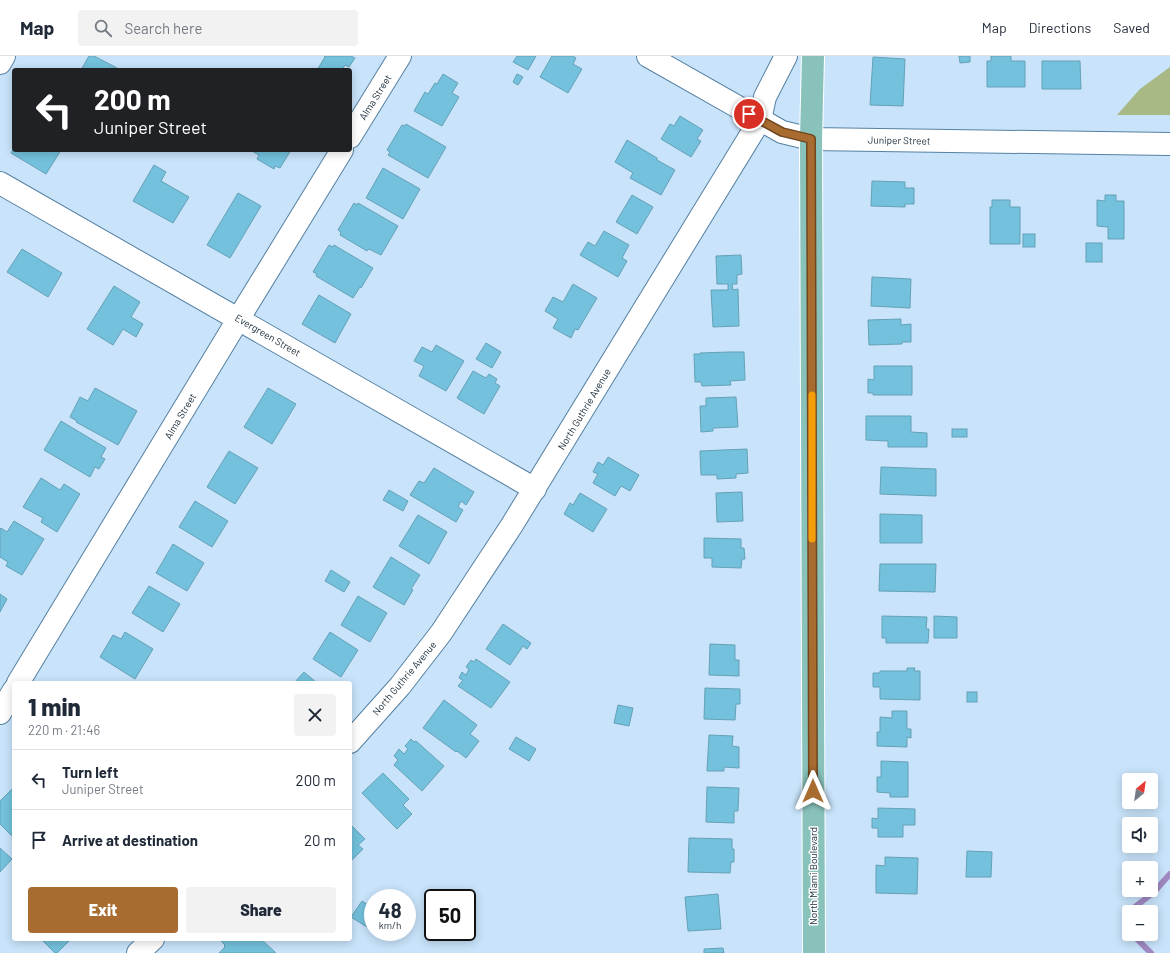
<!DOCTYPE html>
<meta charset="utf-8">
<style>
:root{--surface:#fff;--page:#f2f2f3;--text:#1f2937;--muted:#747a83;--line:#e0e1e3;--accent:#a96c30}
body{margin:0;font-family:Barlow,sans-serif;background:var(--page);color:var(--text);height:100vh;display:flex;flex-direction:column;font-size:15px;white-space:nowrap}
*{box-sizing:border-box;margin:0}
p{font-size:13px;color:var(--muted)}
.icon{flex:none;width:22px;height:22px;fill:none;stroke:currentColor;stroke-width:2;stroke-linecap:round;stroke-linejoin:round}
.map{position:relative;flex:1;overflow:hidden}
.panel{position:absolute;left:12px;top:625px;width:340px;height:260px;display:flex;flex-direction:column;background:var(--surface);border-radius:4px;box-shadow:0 2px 10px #0003}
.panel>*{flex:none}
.hud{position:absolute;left:12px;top:12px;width:340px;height:84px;border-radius:4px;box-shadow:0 2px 10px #0003;background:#202124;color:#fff;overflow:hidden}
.needle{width:26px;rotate:29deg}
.fabs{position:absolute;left:1122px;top:717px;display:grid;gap:8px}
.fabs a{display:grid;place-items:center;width:36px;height:36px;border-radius:4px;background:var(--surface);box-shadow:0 2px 10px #0003;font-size:20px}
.speed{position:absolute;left:364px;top:833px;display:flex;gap:8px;font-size:20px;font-weight:700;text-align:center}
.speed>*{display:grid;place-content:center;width:52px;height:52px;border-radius:50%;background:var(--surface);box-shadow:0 2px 10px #0003;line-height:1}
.speed small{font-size:10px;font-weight:400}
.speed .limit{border:2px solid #111;border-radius:6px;background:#fff;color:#111}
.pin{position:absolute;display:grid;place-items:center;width:34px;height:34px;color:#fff;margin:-17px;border:2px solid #fff;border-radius:50%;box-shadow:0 1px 4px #0007}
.me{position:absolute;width:44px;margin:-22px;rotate:0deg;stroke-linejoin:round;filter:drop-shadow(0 0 3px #0008)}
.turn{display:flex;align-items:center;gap:14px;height:84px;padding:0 16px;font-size:18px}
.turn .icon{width:52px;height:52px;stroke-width:2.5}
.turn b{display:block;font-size:28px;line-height:34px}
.round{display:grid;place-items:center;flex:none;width:42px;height:42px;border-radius:4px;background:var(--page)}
.headline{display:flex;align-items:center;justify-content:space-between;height:68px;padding:0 16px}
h1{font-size:24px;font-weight:800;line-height:30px}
.button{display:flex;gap:8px;margin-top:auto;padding:8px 16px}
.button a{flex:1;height:46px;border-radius:4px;background:var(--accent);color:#fff;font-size:16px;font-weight:800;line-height:46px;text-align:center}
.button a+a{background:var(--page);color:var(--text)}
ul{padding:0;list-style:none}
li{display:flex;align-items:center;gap:12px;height:60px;padding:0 16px;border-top:1px solid var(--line)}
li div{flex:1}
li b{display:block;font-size:15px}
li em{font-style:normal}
header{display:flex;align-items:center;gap:24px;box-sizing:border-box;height:56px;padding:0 20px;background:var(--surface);border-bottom:1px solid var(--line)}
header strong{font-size:19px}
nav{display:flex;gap:22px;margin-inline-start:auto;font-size:14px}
.search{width:280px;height:36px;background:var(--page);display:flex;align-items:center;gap:10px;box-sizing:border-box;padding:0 14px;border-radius:4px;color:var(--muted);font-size:15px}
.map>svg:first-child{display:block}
.green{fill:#a9b985}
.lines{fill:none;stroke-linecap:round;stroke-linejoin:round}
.stream{stroke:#a089c2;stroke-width:6}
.building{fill:#73c1dc;stroke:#65a1b7}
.minor-casing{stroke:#5681a2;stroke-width:24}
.major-casing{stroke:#fff;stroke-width:24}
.minor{stroke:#fff;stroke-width:22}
.major{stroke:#88c2ba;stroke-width:22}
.route-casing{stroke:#6e461f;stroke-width:10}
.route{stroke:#a96c30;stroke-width:7}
.slow{stroke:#f59e0b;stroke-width:7}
.labels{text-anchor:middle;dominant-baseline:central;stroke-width:3;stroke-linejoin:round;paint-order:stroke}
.street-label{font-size:10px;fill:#162836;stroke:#fff}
</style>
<header>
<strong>Map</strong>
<div class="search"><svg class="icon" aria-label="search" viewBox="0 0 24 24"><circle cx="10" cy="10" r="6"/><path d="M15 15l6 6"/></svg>Search here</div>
<nav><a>Map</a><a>Directions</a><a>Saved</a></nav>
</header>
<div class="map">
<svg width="1170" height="897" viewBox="0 0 1170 897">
<rect width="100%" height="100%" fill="#c8e3fa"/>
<polygon class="green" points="1170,11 1170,59 1117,59 1140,33"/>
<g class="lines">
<g class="stream">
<polyline points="1131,856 1131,854 1154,836 1170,818"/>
<polyline points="1129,861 1125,872 1129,876"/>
<polyline points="1132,878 1151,897"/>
</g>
</g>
<g class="building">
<polygon points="89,0 94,0 117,12 116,14 81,14"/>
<polygon points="324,0 351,0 355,2 349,11 345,9 342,14 317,14 325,1"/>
<polygon points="517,0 536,0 528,14 513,6"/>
<polygon points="552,0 573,0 576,2 573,8 582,13 568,37 540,21"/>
<polygon points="959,0 970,0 970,6 960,7"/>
<polygon points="991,0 1011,0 1011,5 1025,5 1025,31 987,31 987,5 991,5"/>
<polygon points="873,1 905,3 903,50 870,49"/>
<polygon points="1042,5 1080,5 1081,33 1042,33"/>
<polygon points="443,18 458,27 452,37 459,41 442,70 414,55 425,36 428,38 435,27 437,28"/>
<polygon points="517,18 523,21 518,29 513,26"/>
<polygon points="680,60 703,74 697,83 701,85 691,101 661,83 670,68 674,70"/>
<polygon points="406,68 446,91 428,122 388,99 390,96 387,94 402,69 405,70"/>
<polygon points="627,84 657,102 657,104 675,114 661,139 630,122 633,117 615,106"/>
<polygon points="14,92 14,94 61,94 46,118 11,97"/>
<polygon points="250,94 291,94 280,112 275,110 274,113 257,103 259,99"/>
<polygon points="154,109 166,116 161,125 189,141 173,167 133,145"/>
<polygon points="383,112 420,133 403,163 366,142"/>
<polygon points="872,125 905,126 905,132 914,132 914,148 905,148 905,151 871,150"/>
<polygon points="238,137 261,150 230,202 207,189"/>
<polygon points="632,139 653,151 637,178 616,166"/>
<polygon points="1105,139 1116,139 1116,145 1124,145 1124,183 1108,183 1108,171 1097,170 1097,144 1105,145"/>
<polygon points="992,144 1010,144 1010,151 1020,151 1020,188 990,188 990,151 992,151"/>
<polygon points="354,147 357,149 358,147 398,170 381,199 369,193 367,195 340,179 341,176 338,174"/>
<polygon points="604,175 629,189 622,202 627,205 618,221 580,199 588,186 595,190"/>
<rect x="1023" y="178" width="12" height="13"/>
<rect x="1086" y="187" width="16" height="19"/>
<polygon points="329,189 333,191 334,189 373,212 361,232 360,231 353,242 316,220 317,218 313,216"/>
<polygon points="22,193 62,217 48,241 7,216"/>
<polygon points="741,199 742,218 737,219 737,228 732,228 733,234 738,233 739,270 713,271 711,234 728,234 728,228 717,228 716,200"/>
<polygon points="872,221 911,223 910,252 871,250"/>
<polygon points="573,228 597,242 578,274 575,273 571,282 553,272 558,263 545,255 553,241 563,246"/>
<polygon points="114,230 140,246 131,261 143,268 136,281 123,273 113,289 87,273"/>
<polygon points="319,239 351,258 335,287 302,268"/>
<polygon points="901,263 901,269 911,268 911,286 902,286 902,288 869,289 868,264"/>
<polygon points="486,287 501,296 492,312 476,303"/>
<polygon points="436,289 464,305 446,335 419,320 424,310 414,305 422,291 432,296"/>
<polygon points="729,296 744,296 745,324 730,325 731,329 702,330 701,326 695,326 694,298 700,298 700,297"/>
<polygon points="874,310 912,310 912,339 873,339 873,337 868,337 868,323 874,324"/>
<polygon points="473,315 486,322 489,318 497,323 495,327 500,330 484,358 457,342"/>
<polygon points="95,332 137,355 118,389 76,366 77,365 70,361 80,341 88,345"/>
<polygon points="268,332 296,348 272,388 244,371"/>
<polygon points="736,341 738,371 713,372 713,375 701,376 700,350 706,350 706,342"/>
<polygon points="866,360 911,360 911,376 927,377 927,391 888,391 888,385 866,384"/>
<polygon points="61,365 106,392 101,401 105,403 99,413 95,411 90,421 44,394"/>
<rect x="952" y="373" width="15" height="8"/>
<polygon points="747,393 748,417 736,418 736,422 717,423 717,419 701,419 700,395"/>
<polygon points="229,395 258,412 235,448 207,431"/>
<polygon points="608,401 639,419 630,435 621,430 615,440 593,427 598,418 593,416 598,406 603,409"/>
<polygon points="881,411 936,413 936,440 880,438"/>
<polygon points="434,412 474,436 466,449 461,445 458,451 463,454 456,466 410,439 419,425 424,427"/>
<polygon points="41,422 60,434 64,428 80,438 57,476 41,466 43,462 23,451"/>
<polygon points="389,434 408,445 403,455 383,444"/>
<polygon points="742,436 743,465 717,466 716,437"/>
<polygon points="580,437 607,453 593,476 564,458 570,447 573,449"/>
<polygon points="195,445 228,465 212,491 179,471"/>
<polygon points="880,458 922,459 922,487 880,487"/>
<polygon points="418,459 447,476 429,508 399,490"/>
<polygon points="14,465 44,483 22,519 6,510 8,506 0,501 0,473 1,472 7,476"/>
<polygon points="704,482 741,483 741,492 744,492 745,503 742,503 741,512 712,511 712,502 704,502"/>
<polygon points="173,488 204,507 187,535 156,517"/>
<polygon points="391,501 420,519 411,533 413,534 404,549 373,531"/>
<polygon points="880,508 936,508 935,536 879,535"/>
<polygon points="331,514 350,526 344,536 325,525"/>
<polygon points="149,530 180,548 163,576 132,557"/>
<polygon points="0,538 7,543 0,556"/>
<polygon points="358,540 387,557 370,586 341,569"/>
<polygon points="882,560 927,561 926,573 929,573 928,587 886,587 886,582 882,582"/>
<polygon points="934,560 957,561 957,582 934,582"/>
<polygon points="503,568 531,587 527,593 523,590 510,609 486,593"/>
<polygon points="125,576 153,593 135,623 100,601 113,579 121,583"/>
<polygon points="330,576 358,594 341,621 313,603"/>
<polygon points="710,588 735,589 735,604 739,604 739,620 709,619"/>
<polygon points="476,603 510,626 491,652 458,630 463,624 459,622 462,616 466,619 469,613 466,611 471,604 474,606"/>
<polygon points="907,612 915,612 914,615 920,615 920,644 880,643 880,631 873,631 873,617 880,617 880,615 907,615"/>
<polygon points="304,616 317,627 294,627"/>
<polygon points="705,632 740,633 740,648 736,648 735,664 704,663"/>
<rect x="967" y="636" width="10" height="10"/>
<polygon points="444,644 477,669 470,678 479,685 466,702 457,695 456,696 423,672"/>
<polygon points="618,649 633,652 629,670 614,667"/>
<polygon points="892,655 907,655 907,673 911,673 911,682 907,681 907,691 877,690 877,676 880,676 880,661 892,662"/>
<polygon points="709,679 733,680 732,690 739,691 739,712 724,711 724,715 707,715"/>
<polygon points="516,681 536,693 529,705 509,693"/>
<polygon points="411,683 414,686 416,685 444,710 422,735 394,709 398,704 394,700 399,693 404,698 408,693 405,690"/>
<polygon points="881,705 908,706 908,741 890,741 890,737 877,736 877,721 881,721"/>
<polygon points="383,717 409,743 403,749 412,758 397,773 362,737"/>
<polygon points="14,731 14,777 12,780 0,768 0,745"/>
<polygon points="707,731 739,732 738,755 734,755 734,767 706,766"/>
<polygon points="878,752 915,753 915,769 903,769 903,781 878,781 878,772 872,772 872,762 878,763"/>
<polygon points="350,768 365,783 358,789 363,793 350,806"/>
<polygon points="689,782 732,783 732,793 734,793 734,806 731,806 730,817 688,816"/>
<polygon points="0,792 12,803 0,816"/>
<polygon points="967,795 992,796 991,821 966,821"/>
<polygon points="885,801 918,802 917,838 876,837 876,809 885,810"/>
<polygon points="718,838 721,873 688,875 685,841"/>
<polygon points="362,845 373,852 373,862 367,871 351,861"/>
<polygon points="41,883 71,883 57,897 55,897"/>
<polygon points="220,883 261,883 276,897 219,897 225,891 224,890 225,889 220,884"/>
<polygon points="723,892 724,897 704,897 704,893"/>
</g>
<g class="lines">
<g class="minor-casing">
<g id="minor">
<polyline points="648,0 782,76 811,83 1170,88"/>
<polyline points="0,7 4,0"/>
<polyline points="350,81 400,0"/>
<polyline points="0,127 535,433"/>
<polyline points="18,627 239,262 342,94"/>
<polyline points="0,657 14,634"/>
<polyline points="350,686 400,630 441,577 512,469 760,64 765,41 786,0"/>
<polyline points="138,897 153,883"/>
</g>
</g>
<g class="major-casing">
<polyline id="major" points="813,0 811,83 814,897"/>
</g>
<use href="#minor" class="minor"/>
<use href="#major" class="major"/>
</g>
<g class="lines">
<g class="route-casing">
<polyline id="route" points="749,58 782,76 811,83 813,735"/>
</g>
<use href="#route" class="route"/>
<polyline class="slow" points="812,339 812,483"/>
</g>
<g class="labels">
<g class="street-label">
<text transform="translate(375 41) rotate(-58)">Alma Street</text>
<text transform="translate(899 84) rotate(1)">Juniper Street</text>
<text transform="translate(268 279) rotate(30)">Evergreen Street</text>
<text transform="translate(584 353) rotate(-59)">North Guthrie Avenue</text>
<text transform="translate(180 360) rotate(-59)">Alma Street</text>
<text transform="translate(404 622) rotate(-50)">North Guthrie Avenue</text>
<text transform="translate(813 820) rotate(-90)">North Miami Boulevard</text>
</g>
</g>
</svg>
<div class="fabs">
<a><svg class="needle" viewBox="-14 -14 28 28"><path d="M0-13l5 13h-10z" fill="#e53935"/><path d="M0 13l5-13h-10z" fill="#747a83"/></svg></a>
<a><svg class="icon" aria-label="sound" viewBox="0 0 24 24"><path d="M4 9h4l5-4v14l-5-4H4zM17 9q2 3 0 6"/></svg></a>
<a>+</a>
<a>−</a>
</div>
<div class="speed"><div>48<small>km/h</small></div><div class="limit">50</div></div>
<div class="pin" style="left:749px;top:58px;background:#d93025"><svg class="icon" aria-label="arrive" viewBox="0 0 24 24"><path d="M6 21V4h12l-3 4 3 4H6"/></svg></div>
<svg class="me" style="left:813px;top:735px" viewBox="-20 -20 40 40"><path d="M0-17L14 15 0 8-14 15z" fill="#a96c30" stroke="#fff" stroke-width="4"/></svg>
<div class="hud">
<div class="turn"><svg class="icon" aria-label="left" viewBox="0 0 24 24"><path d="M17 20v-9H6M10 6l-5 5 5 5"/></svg><div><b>200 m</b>Juniper Street</div></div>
</div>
<section class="panel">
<div class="headline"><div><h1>1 min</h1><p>220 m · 21:46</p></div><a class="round"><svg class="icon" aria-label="close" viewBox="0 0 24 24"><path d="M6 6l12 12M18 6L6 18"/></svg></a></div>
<ul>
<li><svg class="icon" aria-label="left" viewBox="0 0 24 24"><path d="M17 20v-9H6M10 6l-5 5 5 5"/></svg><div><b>Turn left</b><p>Juniper Street</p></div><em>200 m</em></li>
<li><svg class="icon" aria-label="arrive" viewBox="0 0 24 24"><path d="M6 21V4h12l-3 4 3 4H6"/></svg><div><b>Arrive at destination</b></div><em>20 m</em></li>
</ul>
<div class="button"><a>Exit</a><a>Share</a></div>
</section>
</div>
